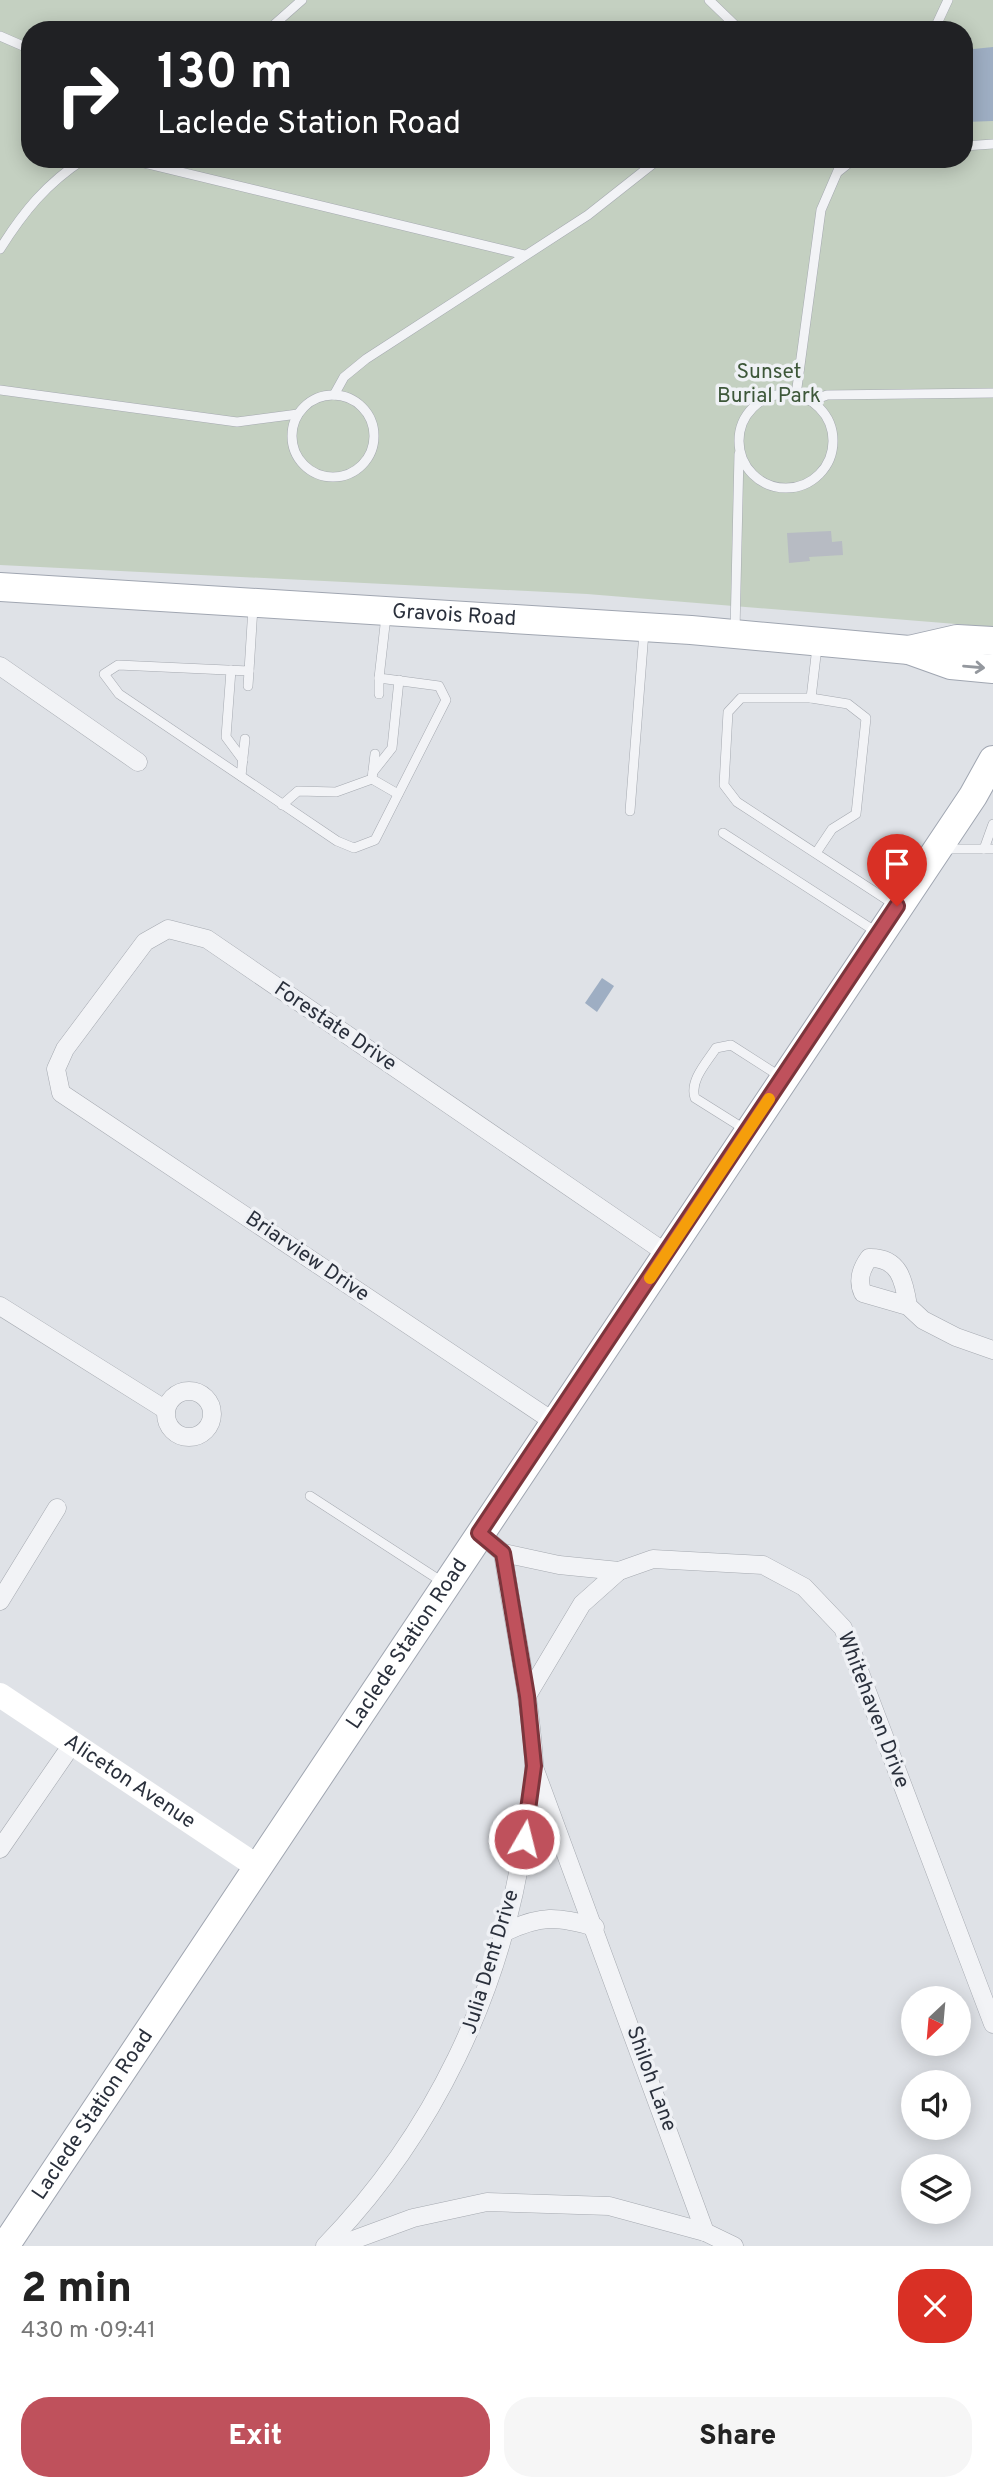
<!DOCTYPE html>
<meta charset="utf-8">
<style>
:root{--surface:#fff;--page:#f6f6f6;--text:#222;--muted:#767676;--accent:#bf515c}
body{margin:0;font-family:Overpass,sans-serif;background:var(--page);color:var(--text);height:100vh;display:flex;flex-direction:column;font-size:26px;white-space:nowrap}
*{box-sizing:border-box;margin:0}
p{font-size:23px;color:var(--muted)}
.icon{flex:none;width:38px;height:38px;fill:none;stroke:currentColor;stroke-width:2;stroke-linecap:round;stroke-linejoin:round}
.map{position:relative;height:2246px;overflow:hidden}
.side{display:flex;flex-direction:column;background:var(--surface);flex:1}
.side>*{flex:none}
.banner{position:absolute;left:21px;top:21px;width:952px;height:147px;border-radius:28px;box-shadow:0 4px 18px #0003;background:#202124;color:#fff;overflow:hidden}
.needle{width:46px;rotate:206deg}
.fabs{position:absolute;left:901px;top:1986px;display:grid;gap:14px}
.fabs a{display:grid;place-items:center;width:70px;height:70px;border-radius:50%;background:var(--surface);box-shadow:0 4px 18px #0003;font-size:35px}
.pin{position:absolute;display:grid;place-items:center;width:60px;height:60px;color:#fff;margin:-72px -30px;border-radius:50% 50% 50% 0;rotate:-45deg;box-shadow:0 0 7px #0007}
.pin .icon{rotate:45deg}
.me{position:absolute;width:77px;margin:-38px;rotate:8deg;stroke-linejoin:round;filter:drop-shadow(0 0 5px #0008)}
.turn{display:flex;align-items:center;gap:24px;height:147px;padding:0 21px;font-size:32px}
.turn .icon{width:91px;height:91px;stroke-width:2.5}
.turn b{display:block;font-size:49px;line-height:60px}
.round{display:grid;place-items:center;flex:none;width:74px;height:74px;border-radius:28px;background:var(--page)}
.overview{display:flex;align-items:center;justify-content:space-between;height:119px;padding:0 21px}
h1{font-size:42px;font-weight:800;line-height:52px}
.button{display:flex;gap:14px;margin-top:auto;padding:14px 21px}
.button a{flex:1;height:80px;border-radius:28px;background:var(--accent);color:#fff;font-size:28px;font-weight:800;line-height:80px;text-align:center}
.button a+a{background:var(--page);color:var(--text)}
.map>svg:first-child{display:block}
.green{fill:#c4d0c1;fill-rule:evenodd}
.water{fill:#9eaec3}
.building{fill:#b7bbc3}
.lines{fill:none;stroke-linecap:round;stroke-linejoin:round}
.lane-casing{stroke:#a5a9b0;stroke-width:10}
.street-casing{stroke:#a5a9b0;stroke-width:19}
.primary-casing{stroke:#a0a6b1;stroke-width:30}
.lane{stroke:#f2f3f6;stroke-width:9}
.street{stroke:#f2f3f6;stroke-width:18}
.secondary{stroke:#fff;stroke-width:24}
.primary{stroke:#fff;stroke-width:28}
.oneway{stroke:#94989e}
.route-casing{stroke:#7c353c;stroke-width:18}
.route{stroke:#bf515c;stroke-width:12}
.slow{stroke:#f59e0b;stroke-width:12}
.labels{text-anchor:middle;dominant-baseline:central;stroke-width:7;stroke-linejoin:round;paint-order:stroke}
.park-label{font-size:21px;fill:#3d5739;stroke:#eff1f5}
.street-label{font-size:21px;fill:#2a303c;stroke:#eff1f5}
</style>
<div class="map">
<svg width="993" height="2246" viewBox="0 0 993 2246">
<rect width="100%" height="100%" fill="#dfe2e7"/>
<path class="green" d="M0,0H993V627L587,594L0,565ZM30,30H964V159H30Z"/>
<g class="water">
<polygon points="993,47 993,121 964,122 964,50"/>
<polygon points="602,978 614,986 597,1012 585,1003"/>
</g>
<polygon class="building" points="831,531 832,542 842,541 843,555 809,557 810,561 789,563 787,533"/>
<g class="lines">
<g class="lane-casing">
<g id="lane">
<polyline points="709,0 740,30"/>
<polyline points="268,30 302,0"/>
<polyline points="934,30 948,0"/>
<polyline points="0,36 30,49"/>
<polyline points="964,146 993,144"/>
<polyline points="127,159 525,255"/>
<polyline points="839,171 854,159"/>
<path d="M0,249C24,211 46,184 84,159"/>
<polyline points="0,390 237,422 298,414"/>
<circle cx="786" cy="441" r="47"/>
<polyline points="334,395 344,377 366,359 588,215 659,159"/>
<polyline points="796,395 821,210 843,159"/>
<circle cx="333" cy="436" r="41"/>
<polyline points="811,401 827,395 993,393"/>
<polyline points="253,607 249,671 118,665 104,674 119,694 337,841 354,848 375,840 446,700 439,686 379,678 386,616"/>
<polyline points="735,632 739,454"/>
<polyline points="231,670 226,737 243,760"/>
<polyline points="248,686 249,671"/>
<polyline points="379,694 379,678"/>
<polyline points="811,698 817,647"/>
<polyline points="375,754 372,779 398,794"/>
<polyline points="373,772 392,748 399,680"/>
<polyline points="241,776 245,739"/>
<polyline points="282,805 298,791 336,792 372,779"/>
<polyline points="630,811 644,632"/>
<polyline points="723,833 878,933"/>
<polyline points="946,849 993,849"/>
<polyline points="984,849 993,824"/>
<polyline points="816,853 832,829 856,814 866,718 848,704 811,698 741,698 728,712 724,785 737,802 895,905"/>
<path d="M746,1130L695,1098C689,1081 707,1062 716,1048L731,1045L781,1077"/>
<polyline points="310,1496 444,1583"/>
</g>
</g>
<g class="street-casing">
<g id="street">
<polyline points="0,666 138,762"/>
<polyline points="0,1306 166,1410"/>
<path d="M908,1306C904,1280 899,1257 869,1258C861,1269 857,1280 863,1293L908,1306L923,1320L956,1337L993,1350"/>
<circle cx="189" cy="1414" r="23"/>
<polyline points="554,1422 61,1093 56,1069 65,1049 145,942 168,929 207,939 666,1253"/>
<polyline points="479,1533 503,1553 559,1565 619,1571 653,1559 763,1565 804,1587 843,1628 993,2024"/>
<polyline points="0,1601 57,1508"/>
<polyline points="527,1696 582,1604 619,1571"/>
<polyline points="535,1770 705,2232"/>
<polyline points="0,1849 73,1743"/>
<path d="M505,1932C541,1915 557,1916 595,1927"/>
<path d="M325,2246C433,2135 502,1991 524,1837C527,1814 535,1787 534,1763C530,1693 513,1623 503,1553"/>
<polyline points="337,2246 413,2218 487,2202 609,2206 705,2232 734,2246"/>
</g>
</g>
<g class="primary-casing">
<g id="primary">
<path id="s2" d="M0,587L691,630L909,650L951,665L993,669"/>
<polyline points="909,650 957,639 993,641"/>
<path id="s3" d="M5,2246L973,796L993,760"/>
</g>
</g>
<use href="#lane" class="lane"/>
<use href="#street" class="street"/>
<path class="secondary" id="s1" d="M0,1695L258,1867"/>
<use href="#primary" class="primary"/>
</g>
<defs><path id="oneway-shaft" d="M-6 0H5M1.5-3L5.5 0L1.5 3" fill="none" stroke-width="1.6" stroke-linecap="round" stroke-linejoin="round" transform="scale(1.75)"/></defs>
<use class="oneway" href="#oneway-shaft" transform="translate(974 667) rotate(5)"/>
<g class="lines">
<g class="route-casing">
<polyline id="route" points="524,1839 534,1766 527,1696 503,1553 479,1533 897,906"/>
</g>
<use href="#route" class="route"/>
<polyline class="slow" points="650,1278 769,1099"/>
</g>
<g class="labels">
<g class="park-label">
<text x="769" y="372">Sunset<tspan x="769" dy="24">Burial Park</tspan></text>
</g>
<g class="street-label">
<text stroke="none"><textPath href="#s2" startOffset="455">Gravois Road</textPath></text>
<text transform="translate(335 1027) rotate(34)">Forestate Drive</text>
<text transform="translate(307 1257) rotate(34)">Briarview Drive</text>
<text stroke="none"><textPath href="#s3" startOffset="724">Laclede Station Road</textPath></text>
<text transform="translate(873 1710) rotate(69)">Whitehaven Drive</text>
<text stroke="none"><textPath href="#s1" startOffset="156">Aliceton Avenue</textPath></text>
<text transform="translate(491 1962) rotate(-73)">Julia Dent Drive</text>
<text transform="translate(651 2079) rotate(70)">Shiloh Lane</text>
<text stroke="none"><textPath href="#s3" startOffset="158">Laclede Station Road</textPath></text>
</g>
</g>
</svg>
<div class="fabs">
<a><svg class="needle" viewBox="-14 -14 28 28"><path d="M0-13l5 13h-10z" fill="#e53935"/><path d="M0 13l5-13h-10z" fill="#767676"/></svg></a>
<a><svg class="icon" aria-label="sound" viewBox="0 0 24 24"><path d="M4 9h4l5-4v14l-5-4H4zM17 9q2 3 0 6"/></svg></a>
<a><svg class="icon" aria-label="layers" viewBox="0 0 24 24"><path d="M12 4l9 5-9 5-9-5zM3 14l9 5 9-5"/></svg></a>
</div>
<div class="pin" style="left:897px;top:906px;background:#d93025"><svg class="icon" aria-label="arrive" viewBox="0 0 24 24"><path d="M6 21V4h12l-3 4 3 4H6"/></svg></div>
<svg class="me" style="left:524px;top:1839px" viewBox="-20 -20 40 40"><circle r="17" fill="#bf515c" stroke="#fff" stroke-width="3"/><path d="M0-11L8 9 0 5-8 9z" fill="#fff"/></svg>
<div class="banner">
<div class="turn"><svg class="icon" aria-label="right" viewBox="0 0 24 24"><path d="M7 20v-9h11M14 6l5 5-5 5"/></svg><div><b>130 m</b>Laclede Station Road</div></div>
</div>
</div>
<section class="side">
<div class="overview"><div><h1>2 min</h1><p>430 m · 09:41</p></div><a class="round" style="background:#d93025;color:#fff"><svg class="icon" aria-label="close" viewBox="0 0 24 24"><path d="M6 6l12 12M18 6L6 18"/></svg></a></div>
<div class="button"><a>Exit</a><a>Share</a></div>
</section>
